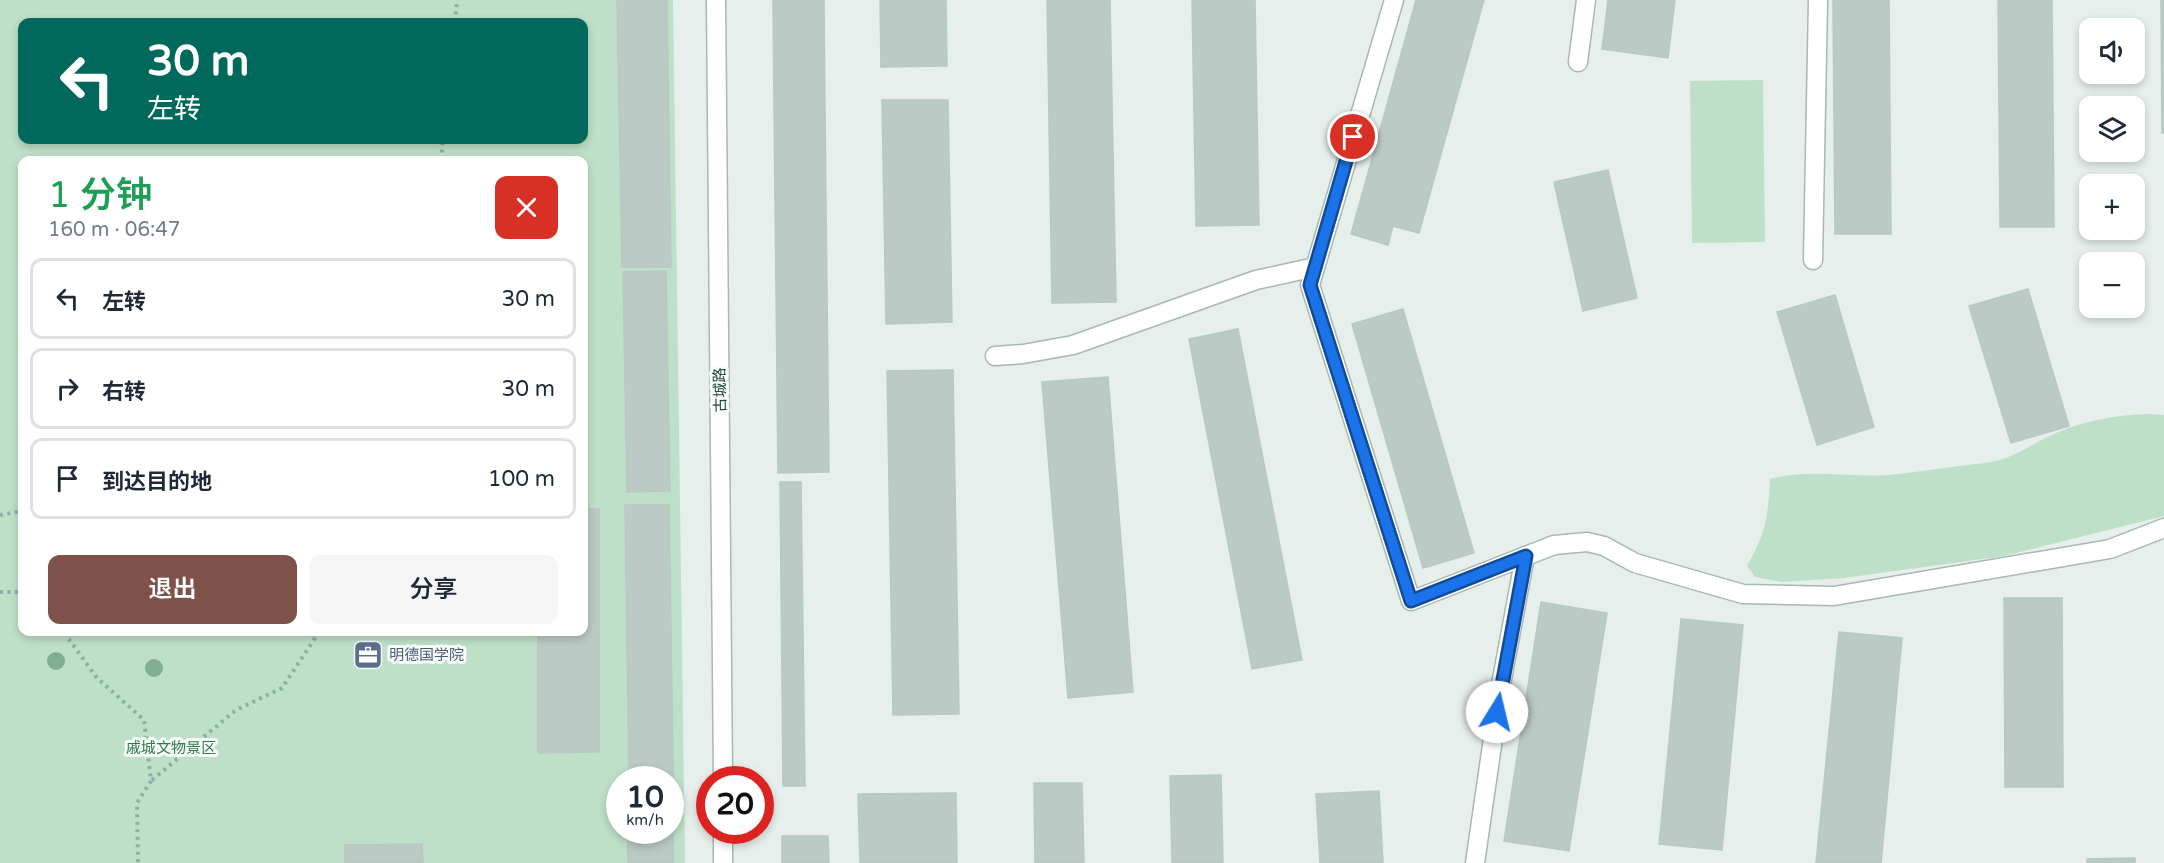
<!DOCTYPE html>
<html lang="zh">
<meta charset="utf-8">
<style>
:root{--surface:#fff;--page:#f6f6f7;--text:#1f2937;--muted:#747a83;--line:#e0e1e3;--accent:#7f5249}
body{margin:0;font-family:"Varela Round","Noto Sans SC",sans-serif;background:var(--page);color:var(--text);height:100vh;display:flex;flex-direction:column;font-size:22px;white-space:nowrap}
*{box-sizing:border-box;margin:0}
p{font-size:20px;color:var(--muted)}
.icon{flex:none;width:33px;height:33px;fill:none;stroke:currentColor;stroke-width:2;stroke-linecap:round;stroke-linejoin:round}
.map{position:relative;flex:1;overflow:hidden}
.sheet{position:absolute;left:18px;top:156px;width:570px;height:480px;display:flex;flex-direction:column;background:var(--surface);border-radius:12px;box-shadow:0 3px 9px #0003}
.sheet>*{flex:none}
.banner{position:absolute;left:18px;top:18px;width:570px;height:126px;border-radius:12px;box-shadow:0 3px 9px #0003;background:#00695c;color:#fff;overflow:hidden}
.controls{position:absolute;left:2079px;top:18px;display:grid;gap:12px}
.controls a{display:grid;place-items:center;width:66px;height:66px;border-radius:12px;background:var(--surface);box-shadow:0 3px 9px #0003;font-size:30px}
.speed{position:absolute;left:606px;top:766px;display:flex;gap:12px;font-size:30px;font-weight:700;text-align:center}
.speed>*{display:grid;place-content:center;width:78px;height:78px;border-radius:50%;background:var(--surface);box-shadow:0 3px 9px #0003;line-height:1}
.speed small{font-size:15px;font-weight:400}
.speed .limit{border:9px solid #d22;background:#fff;color:#111}
.pin{position:absolute;display:grid;place-items:center;width:51px;height:51px;color:#fff;margin:-26px;border:3px solid #fff;border-radius:50%;box-shadow:0 2px 6px #0007}
.me{position:absolute;width:66px;margin:-33px;rotate:9deg;stroke-linejoin:round;filter:drop-shadow(0 0 4px #0008)}
.turn{display:flex;align-items:center;gap:21px;height:126px;padding:0 30px;font-size:27px}
.turn .icon{width:78px;height:78px;stroke-width:2.5}
.turn b{display:block;font-size:42px;line-height:51px}
.round{display:grid;place-items:center;flex:none;width:63px;height:63px;border-radius:12px;background:var(--page)}
.overview{display:flex;align-items:center;justify-content:space-between;height:102px;padding:0 30px}
h1{font-size:36px;font-weight:600;line-height:45px;color:#1e9e55}
.cta{display:flex;gap:12px;margin-top:auto;padding:12px 30px}
.cta a{flex:1;height:69px;border-radius:12px;background:var(--accent);color:#fff;font-size:24px;font-weight:600;line-height:69px;text-align:center}
.cta a+a{background:var(--page);color:var(--text)}
ul{padding:0;list-style:none}
li{display:flex;align-items:center;gap:18px;height:81px;margin:0 12px 9px;padding:0 18px;border:3px solid var(--line);border-radius:12px}
li div{flex:1}
li b{display:block;font-size:22px}
li em{font-style:normal}
.map>svg:first-child{display:block}
.green{fill:#bfe0c8;fill-rule:evenodd}
.building{fill:#bbcac4;stroke:#b8c9c2;stroke-width:1.5}
.lines{fill:none;stroke-linecap:round;stroke-linejoin:round}
.minor-casing{stroke:#a8b8b2;stroke-width:21}
.path{stroke:#86b3a5;stroke-width:4;stroke-dasharray:3 4.5;stroke-linecap:butt}
.minor{stroke:#fff;stroke-width:18}
.tree{fill:#80af93}
.route-casing{stroke:#114b97;stroke-width:15}
.route{stroke:#1a73e8;stroke-width:10}
.labels{text-anchor:middle;dominant-baseline:central;stroke-width:6;stroke-linejoin:round;paint-order:stroke}
.street-label{font-size:15px;fill:#24423a;stroke:#f7fbf9}
.service-label{font-size:15px;fill:#4e5e75;stroke:#f7fbf9;text-anchor:start}
.park-label{font-size:15px;fill:#2d7a4b;stroke:#f7fbf9}
</style>
<div class="map">
<svg width="2164" height="863" viewBox="0 0 2164 863">
<rect width="100%" height="100%" fill="#e6efeb"/>
<g class="green">
<path d="M0,0H673L685,863H0ZM22,22H584V140H22ZM22,160H584V632H22ZM620,780H670V831H620Z"/>
<polygon points="1763,80 1765,242 1692,243 1690,81"/>
<path d="M2149,414L2164,415V516L2004,556L1844,578L1782,582L1755,577L1747,566C1766,533 1768,517 1770,479C1809,468 1850,478 1889,475C1921,472 1953,466 1985,463C2009,461 2027,447 2047,437C2080,421 2114,415 2149,414Z"/>
</g>
<g class="building">
<polygon points="617,0 667,0 671,267 622,267"/>
<polygon points="773,0 824,0 825,109 774,110"/>
<polygon points="880,0 946,0 947,66 881,67"/>
<polygon points="1047,0 1110,0 1116,302 1052,303"/>
<polygon points="1192,0 1255,0 1259,225 1196,226"/>
<polygon points="1416,0 1484,0 1419,233 1393,226 1388,245 1351,234"/>
<polygon points="1608,0 1675,0 1668,58 1602,49"/>
<polygon points="1833,0 1889,0 1891,234 1835,234"/>
<polygon points="1998,0 2052,0 2054,227 2000,227"/>
<polygon points="2161,0 2164,0 2164,133 2162,133"/>
<polygon points="882,100 948,100 952,322 886,324"/>
<polygon points="825,109 829,472 778,473 774,110"/>
<polygon points="1608,170 1637,298 1583,311 1554,182"/>
<polygon points="666,271 670,491 627,492 623,272"/>
<polygon points="2028,289 2069,426 2011,443 1969,306"/>
<polygon points="1835,295 1874,427 1817,445 1777,312"/>
<polygon points="1403,309 1474,553 1423,568 1352,324"/>
<polygon points="1238,329 1302,660 1252,669 1189,339"/>
<polygon points="953,370 959,714 893,715 887,371"/>
<polygon points="1108,377 1133,692 1068,698 1042,382"/>
<polygon points="780,482 801,482 805,786 783,786"/>
<polygon points="625,505 669,505 674,822 670,823 670,780 629,780"/>
<polygon points="584,509 599,509 599,752 538,753 538,632 584,632"/>
<polygon points="2004,598 2062,598 2063,787 2005,787"/>
<polygon points="1541,602 1607,613 1569,851 1504,841"/>
<polygon points="1681,619 1743,625 1722,850 1659,844"/>
<polygon points="1839,632 1902,638 1881,863 1816,863"/>
<polygon points="1221,775 1223,863 1172,863 1170,776"/>
<polygon points="1034,783 1082,783 1084,863 1035,863"/>
<polygon points="1379,791 1383,863 1320,863 1316,794"/>
<polygon points="956,793 957,863 860,863 858,794"/>
<polygon points="670,829 673,829 673,863 628,863 627,831 670,831"/>
<polygon points="782,836 828,836 829,863 782,863"/>
<polygon points="422,844 423,863 345,863 345,845"/>
<polygon points="2135,858 2135,863 2087,863 2087,859"/>
</g>
<g class="lines">
<g class="minor-casing">
<g id="minor">
<polyline points="716,0 723,780"/>
<polyline points="1394,0 1310,285 1411,601 1554,545 1587,542 1604,546 1635,563 1743,594 1834,596 2110,549 2164,528"/>
<polyline points="1578,62 1586,0"/>
<polyline points="1813,260 1818,0"/>
<polyline points="995,356 1023,354 1073,345 1256,280 1315,267"/>
<polyline points="723,831 723,863"/>
<polyline points="1475,863 1500,690 1525,556"/>
</g>
</g>
<g class="path">
<polyline points="455,22 457,0"/>
<polyline points="441,160 443,140"/>
<polyline points="0,515 22,511"/>
<polyline points="0,592 22,592"/>
<polyline points="66,632 68,638 97,678 144,720 151,781 137,803 138,863"/>
<polyline points="152,780 236,710 282,688 319,632"/>
</g>
<use href="#minor" class="minor"/>
</g>
<g class="tree">
<circle cx="56" cy="661" r="9"/>
<circle cx="154" cy="668" r="9"/>
</g>
<g class="lines">
<g class="route-casing">
<polyline id="route" points="1353,137 1310,285 1411,601 1526,556 1497,712"/>
</g>
<use href="#route" class="route"/>
</g>
<defs>
<g id="office-square" transform="scale(1.5)"><rect x="-9" y="-9" width="18" height="18" rx="4" fill="#5c6f8a" stroke="#f7fbf9"/><path d="M-6-3h4V-5.5h4V-3h4V5H-6ZM-1-4.5V-3h2v-1.5ZM-6 0V1H6V0Z" fill="#fff"/></g>
</defs>
<g fill-rule="evenodd">
<use href="#office-square" x="368" y="655"/>
</g>
<g class="labels">
<g class="street-label">
<text transform="translate(720 390) rotate(-91)">古城路</text>
</g>
<g class="service-label">
<text x="389" y="655">明德国学院</text>
</g>
<g class="park-label">
<text x="171" y="748">戚城文物景区</text>
</g>
</g>
</svg>
<div class="controls">
<a><svg class="icon" aria-label="sound" viewBox="0 0 24 24"><path d="M4 9h4l5-4v14l-5-4H4zM17 9q2 3 0 6"/></svg></a>
<a><svg class="icon" aria-label="layers" viewBox="0 0 24 24"><path d="M12 4l9 5-9 5-9-5zM3 14l9 5 9-5"/></svg></a>
<a>+</a>
<a>−</a>
</div>
<div class="speed"><div>10<small>km/h</small></div><div class="limit">20</div></div>
<div class="pin" style="left:1353px;top:137px;background:#d93025"><svg class="icon" aria-label="arrive" viewBox="0 0 24 24"><path d="M6 21V4h12l-3 4 3 4H6"/></svg></div>
<svg class="me" style="left:1497px;top:712px" viewBox="-20 -20 40 40"><circle r="19" fill="#fff"/><path d="M0-13L10 11 0 6-10 11z" fill="#1a73e8"/></svg>
<div class="banner">
<div class="turn"><svg class="icon" aria-label="left" viewBox="0 0 24 24"><path d="M17 20v-9H6M10 6l-5 5 5 5"/></svg><div><b>30 m</b>左转</div></div>
</div>
<section class="sheet">
<div class="overview"><div><h1>1 分钟</h1><p>160 m · 06:47</p></div><a class="round" style="background:#d93025;color:#fff"><svg class="icon" aria-label="close" viewBox="0 0 24 24"><path d="M6 6l12 12M18 6L6 18"/></svg></a></div>
<ul>
<li><svg class="icon" aria-label="left" viewBox="0 0 24 24"><path d="M17 20v-9H6M10 6l-5 5 5 5"/></svg><div><b>左转</b></div><em>30 m</em></li>
<li><svg class="icon" aria-label="right" viewBox="0 0 24 24"><path d="M7 20v-9h11M14 6l5 5-5 5"/></svg><div><b>右转</b></div><em>30 m</em></li>
<li><svg class="icon" aria-label="arrive" viewBox="0 0 24 24"><path d="M6 21V4h12l-3 4 3 4H6"/></svg><div><b>到达目的地</b></div><em>100 m</em></li>
</ul>
<div class="cta"><a>退出</a><a>分享</a></div>
</section>
</div>
